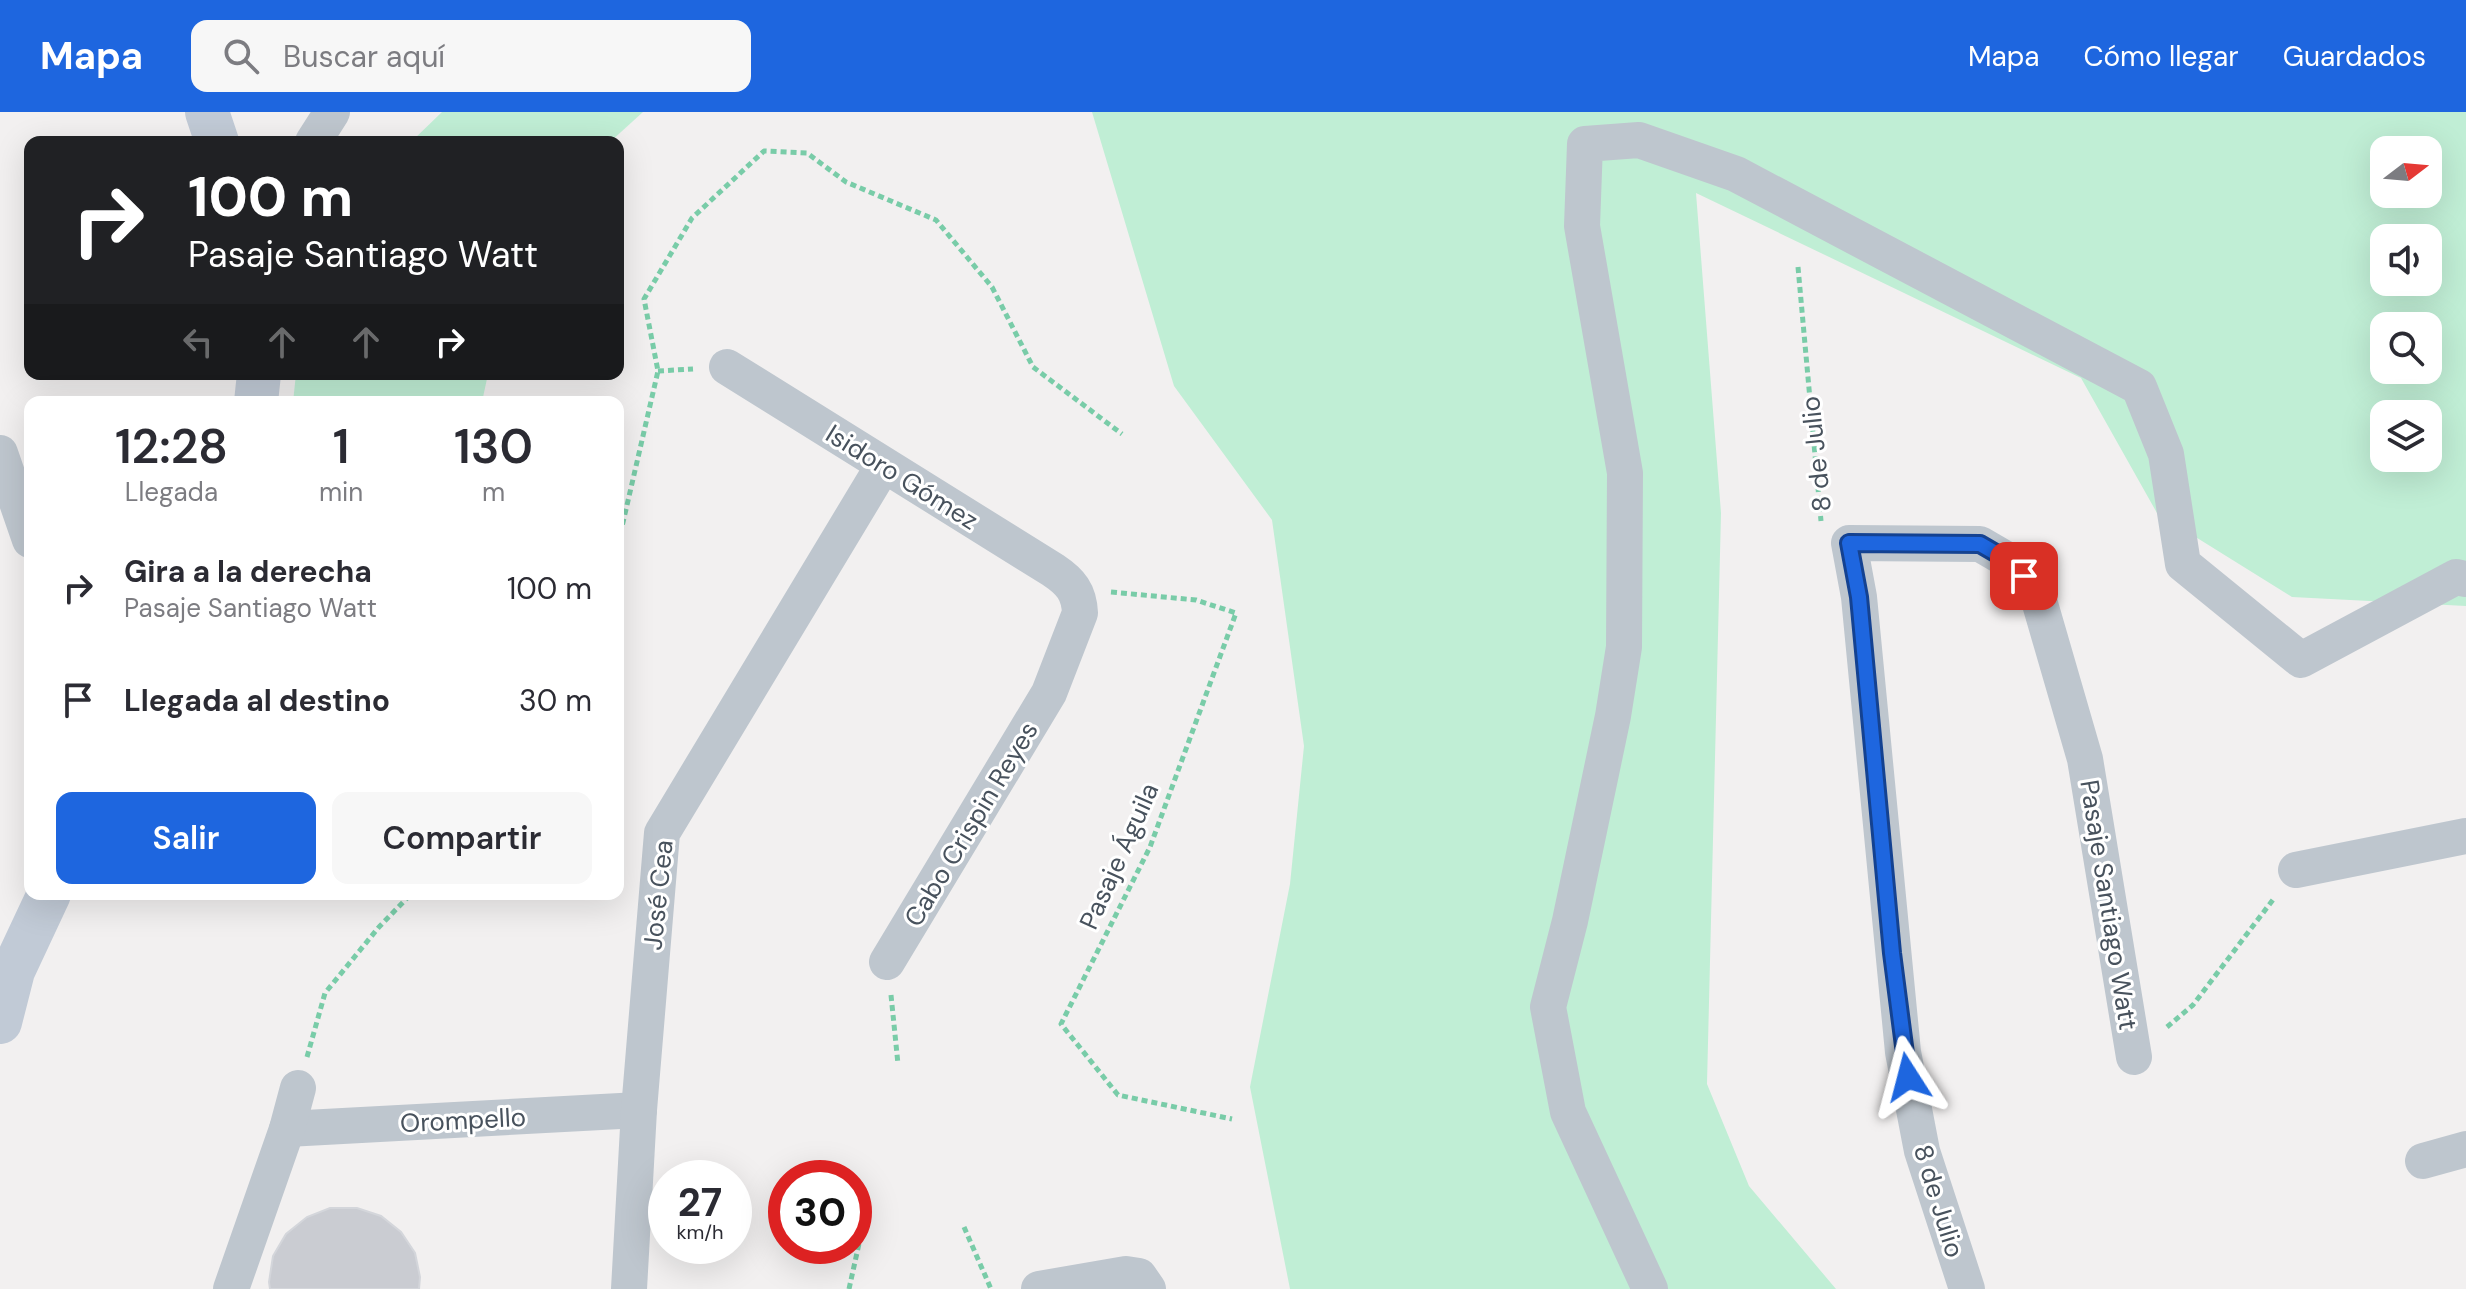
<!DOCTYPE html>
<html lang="es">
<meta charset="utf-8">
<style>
:root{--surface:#fff;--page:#f7f7f7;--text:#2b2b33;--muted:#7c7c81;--accent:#1e66df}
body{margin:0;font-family:"DM Sans",sans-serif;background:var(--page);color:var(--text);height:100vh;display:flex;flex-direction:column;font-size:30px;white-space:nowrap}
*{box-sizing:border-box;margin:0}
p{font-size:26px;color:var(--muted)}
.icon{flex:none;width:44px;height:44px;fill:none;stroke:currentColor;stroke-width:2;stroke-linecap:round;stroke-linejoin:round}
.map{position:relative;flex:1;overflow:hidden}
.sheet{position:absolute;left:24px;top:284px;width:600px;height:504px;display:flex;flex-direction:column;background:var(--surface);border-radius:16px;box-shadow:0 8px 32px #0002}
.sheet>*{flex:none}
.banner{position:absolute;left:24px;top:24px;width:600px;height:244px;border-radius:16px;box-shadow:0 8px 32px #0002;background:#202124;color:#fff;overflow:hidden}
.needle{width:52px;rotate:74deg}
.buttons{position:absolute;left:2370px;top:24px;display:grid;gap:16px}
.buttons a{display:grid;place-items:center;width:72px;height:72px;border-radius:16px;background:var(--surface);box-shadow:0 8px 32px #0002;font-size:40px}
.speed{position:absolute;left:648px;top:1048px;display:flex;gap:16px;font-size:40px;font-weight:700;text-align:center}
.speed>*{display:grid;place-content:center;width:104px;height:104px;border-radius:50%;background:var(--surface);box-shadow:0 8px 32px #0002;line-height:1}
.speed small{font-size:20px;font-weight:400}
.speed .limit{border:12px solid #d22;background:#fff;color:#111}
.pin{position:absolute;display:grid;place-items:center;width:68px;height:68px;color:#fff;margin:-34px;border-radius:16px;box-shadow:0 4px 12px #0006}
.me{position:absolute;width:88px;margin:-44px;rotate:351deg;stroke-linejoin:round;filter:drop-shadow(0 0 6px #0008)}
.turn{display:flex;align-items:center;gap:28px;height:168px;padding:0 32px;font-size:36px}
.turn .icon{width:104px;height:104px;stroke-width:2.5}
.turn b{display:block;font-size:56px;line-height:68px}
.lanes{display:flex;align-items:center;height:76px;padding:0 32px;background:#0003;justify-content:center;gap:40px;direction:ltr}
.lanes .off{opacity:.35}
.eta{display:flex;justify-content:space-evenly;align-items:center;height:136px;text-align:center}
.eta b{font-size:48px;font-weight:600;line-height:56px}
.action{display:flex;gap:16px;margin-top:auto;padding:16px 32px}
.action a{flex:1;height:92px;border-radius:16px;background:var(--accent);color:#fff;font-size:32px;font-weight:600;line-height:92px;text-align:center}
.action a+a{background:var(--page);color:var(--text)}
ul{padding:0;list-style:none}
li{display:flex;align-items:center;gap:24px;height:112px;padding:0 32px}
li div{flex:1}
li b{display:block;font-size:30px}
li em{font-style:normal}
header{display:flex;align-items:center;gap:48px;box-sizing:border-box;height:112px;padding:0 40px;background:var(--accent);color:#fff}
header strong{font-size:38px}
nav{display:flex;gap:44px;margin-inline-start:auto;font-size:28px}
.search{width:560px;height:72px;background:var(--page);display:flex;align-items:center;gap:20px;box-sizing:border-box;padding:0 28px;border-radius:16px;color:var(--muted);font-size:30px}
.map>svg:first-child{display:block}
.green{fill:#c0eed5;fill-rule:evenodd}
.building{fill:#caccd2;stroke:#d4d6db;stroke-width:2}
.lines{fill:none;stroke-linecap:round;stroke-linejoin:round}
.path{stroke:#79cca8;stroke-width:5;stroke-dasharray:6 4;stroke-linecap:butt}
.street{stroke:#bec6ce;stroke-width:36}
.secondary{stroke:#c1cad6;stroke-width:44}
.route-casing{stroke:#144291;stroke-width:20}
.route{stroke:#1e66df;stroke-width:14}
.labels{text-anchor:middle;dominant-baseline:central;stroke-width:6;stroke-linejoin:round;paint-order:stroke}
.street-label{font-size:26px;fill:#48525d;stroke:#fff}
</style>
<header>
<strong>Mapa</strong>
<div class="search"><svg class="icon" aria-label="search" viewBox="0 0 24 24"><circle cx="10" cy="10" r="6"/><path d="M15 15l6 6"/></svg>Buscar aquí</div>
<nav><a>Mapa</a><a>Cómo llegar</a><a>Guardados</a></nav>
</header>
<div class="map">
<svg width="2466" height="1177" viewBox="0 0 2466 1177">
<rect width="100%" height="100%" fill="#f2f0f0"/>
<g class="green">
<polygon points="442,0 643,0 610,30 411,30"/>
<path d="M1092,0H2466V494L2292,485L2157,401L2081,266L1696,81L1721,401L1707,972L1749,1074L1836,1177H1290L1250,975L1290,772L1304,634L1272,408L1174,274ZM2384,38H2428V82H2384ZM2384,126H2428V170H2384ZM2384,214H2428V258H2384ZM2384,302H2428V346H2384Z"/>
<polygon points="296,262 488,262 482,290 293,290"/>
</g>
<polygon class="building" points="330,1096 357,1096 381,1104 401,1120 415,1141 420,1165 419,1177 270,1177 269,1170 273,1144 286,1122 307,1105"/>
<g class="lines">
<g class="path">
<polyline points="1798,155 1821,409"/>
<polyline points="658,259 693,257"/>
<polyline points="618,432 658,259 644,187 692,106 764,39 807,41 846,70 936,108 992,175 1033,255 1122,322"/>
<polyline points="1111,480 1196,488 1236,501 1150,735 1061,912 1118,983 1232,1007"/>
<polyline points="891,883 898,952"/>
<polyline points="2167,915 2193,893 2275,785"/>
<polyline points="307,945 325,881 379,815 411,782"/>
<polyline points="964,1115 991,1177"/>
<polyline points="849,1177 864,1109"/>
</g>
<g class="street">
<polyline points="313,30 332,0"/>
<path d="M727,255L1053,458C1071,470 1079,480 1080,501L1049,581L887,850"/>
<polyline points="0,341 30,428"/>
<polyline points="2296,758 2466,724"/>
<polyline points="287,1017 639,998"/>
<polyline points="2423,1049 2466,1037"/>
<polyline points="231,1177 287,1017 298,976"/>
<polyline points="629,1177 639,998 662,721 883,354"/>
<polyline points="1039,1177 1126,1162 1139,1164 1148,1177"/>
<polyline points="1650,1177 1568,1000 1548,895 1570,809 1613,604 1624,535 1625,361 1582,114 1585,32 1639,28 1736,62 2139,275 2166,342 2183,452 2301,548 2456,465 2466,467"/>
<polyline points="1967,1177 1922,1039 1903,940 1859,485 1849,431 1980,432 2011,450 2036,478 2085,647 2134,945"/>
</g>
<g class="secondary">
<polyline points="207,0 217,30"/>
<polyline points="256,290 259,262"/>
<polyline points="0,910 13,859 49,782"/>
</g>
</g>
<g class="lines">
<g class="route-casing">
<polyline id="route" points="1908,965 1892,841 1859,485 1849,431 1980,432 2011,450 2024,464"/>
</g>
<use href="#route" class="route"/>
</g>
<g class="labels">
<g class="street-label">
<text transform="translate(1816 342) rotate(-96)">8 de Julio</text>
<text transform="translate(902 365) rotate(32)">Isidoro Gómez</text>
<text transform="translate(971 712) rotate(-59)">Cabo Crispin Reyes</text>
<text transform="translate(1119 744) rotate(-66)">Pasaje Águila</text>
<text transform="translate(658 783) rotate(-84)">José Cea</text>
<text transform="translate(2109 793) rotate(81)">Pasaje Santiago Watt</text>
<text transform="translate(463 1008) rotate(-3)">Orompello</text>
<text transform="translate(1939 1089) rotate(73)">8 de Julio</text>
</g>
</g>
</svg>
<div class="buttons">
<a><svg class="needle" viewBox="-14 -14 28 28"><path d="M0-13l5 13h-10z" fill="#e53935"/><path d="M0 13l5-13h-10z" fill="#7c7c81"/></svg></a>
<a><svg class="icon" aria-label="sound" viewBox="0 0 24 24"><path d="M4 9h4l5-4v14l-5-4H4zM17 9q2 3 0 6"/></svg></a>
<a><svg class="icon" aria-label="search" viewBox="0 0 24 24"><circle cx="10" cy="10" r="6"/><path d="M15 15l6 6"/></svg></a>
<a><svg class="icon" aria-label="layers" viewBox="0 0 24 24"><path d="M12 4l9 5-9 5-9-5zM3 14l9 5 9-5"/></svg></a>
</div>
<div class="speed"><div>27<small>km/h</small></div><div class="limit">30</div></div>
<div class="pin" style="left:2024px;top:464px;background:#d93025"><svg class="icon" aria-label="arrive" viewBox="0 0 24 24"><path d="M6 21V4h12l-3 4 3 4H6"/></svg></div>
<svg class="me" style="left:1908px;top:965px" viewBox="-20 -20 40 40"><path d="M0-17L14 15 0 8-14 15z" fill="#1e66df" stroke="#fff" stroke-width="4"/></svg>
<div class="banner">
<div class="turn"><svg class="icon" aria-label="right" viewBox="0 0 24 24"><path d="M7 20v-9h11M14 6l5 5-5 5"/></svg><div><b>100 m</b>Pasaje Santiago Watt</div></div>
<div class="lanes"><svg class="icon off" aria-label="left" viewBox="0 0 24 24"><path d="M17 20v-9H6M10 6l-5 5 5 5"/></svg><svg class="icon off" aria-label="ahead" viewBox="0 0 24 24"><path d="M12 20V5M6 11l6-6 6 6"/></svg><svg class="icon off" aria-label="ahead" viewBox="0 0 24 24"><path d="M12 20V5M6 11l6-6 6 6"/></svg><svg class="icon" aria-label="right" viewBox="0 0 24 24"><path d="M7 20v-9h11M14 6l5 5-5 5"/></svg></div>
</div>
<section class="sheet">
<div class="eta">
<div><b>12:28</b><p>Llegada</p></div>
<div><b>1</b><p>min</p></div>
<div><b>130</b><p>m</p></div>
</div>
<ul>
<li><svg class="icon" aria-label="right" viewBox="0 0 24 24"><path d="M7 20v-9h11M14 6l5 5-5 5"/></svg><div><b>Gira a la derecha</b><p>Pasaje Santiago Watt</p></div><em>100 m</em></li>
<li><svg class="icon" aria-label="arrive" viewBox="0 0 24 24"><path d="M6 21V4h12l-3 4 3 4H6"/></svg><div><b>Llegada al destino</b></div><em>30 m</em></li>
</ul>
<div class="action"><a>Salir</a><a>Compartir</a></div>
</section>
</div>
